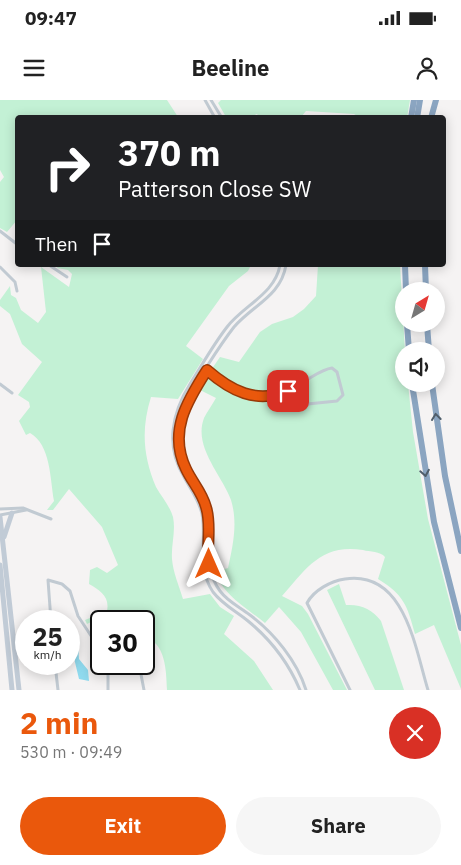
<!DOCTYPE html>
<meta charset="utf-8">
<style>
:root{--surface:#fff;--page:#f6f6f6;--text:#222;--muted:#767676;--accent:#ea580c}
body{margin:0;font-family:"IBM Plex Sans",sans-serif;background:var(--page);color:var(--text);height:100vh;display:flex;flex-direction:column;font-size:19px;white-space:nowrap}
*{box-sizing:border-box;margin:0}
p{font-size:16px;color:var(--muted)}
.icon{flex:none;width:28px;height:28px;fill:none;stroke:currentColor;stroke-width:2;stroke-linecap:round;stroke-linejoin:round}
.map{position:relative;height:590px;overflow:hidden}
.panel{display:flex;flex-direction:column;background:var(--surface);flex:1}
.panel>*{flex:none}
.guide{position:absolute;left:15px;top:15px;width:431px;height:152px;border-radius:5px;box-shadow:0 2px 12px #0003;background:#202124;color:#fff;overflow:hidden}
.needle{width:32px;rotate:37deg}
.buttons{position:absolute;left:395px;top:182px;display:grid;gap:10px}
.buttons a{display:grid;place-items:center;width:50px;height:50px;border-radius:50%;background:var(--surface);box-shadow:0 2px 12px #0003;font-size:25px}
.speed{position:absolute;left:15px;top:510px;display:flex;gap:10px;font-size:25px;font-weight:700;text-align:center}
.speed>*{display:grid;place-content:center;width:65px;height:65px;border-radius:50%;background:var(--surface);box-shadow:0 2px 12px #0003;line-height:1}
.speed small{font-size:12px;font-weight:400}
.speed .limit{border:2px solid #111;border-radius:8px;background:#fff;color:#111}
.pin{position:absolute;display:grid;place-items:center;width:42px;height:42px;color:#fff;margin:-21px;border-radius:10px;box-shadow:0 2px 8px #0006}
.me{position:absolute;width:55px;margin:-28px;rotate:0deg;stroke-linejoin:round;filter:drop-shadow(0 0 4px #0008)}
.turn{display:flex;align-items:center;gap:18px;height:105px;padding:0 20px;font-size:22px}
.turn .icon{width:65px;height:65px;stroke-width:2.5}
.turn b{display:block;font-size:35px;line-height:42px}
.then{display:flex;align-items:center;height:48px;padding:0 20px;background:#0003;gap:10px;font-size:19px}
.round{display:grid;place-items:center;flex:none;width:52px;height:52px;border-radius:26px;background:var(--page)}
.head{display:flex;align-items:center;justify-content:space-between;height:85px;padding:0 20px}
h1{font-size:30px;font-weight:800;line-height:38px;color:var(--accent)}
.cta{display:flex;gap:10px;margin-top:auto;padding:10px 20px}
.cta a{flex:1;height:58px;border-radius:30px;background:var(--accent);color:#fff;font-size:20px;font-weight:800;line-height:58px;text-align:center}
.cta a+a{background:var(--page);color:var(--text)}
.status{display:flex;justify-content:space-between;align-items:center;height:35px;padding:0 25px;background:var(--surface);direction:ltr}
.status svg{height:14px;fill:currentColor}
header{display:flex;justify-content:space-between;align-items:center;height:65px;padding:0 20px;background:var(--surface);font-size:22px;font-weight:800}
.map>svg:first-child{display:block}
.green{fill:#c3f1d5}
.water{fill:#90daee}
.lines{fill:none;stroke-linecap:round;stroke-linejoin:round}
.street{stroke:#c1cad2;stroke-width:3}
.secondary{stroke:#c1cbd6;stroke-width:5}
.highway{stroke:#8ba5c1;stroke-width:6}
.oneway{stroke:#505e6b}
.route-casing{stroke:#983908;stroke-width:12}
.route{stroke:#ea580c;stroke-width:9}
</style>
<div class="status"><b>09:47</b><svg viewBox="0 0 49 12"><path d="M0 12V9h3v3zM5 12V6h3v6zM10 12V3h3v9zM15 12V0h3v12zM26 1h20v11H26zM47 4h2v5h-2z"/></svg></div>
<header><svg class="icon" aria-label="menu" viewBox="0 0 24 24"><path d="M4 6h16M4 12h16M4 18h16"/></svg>Beeline<svg class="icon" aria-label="person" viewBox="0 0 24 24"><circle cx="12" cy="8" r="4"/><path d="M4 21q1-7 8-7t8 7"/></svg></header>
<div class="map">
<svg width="461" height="590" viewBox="0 0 461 590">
<rect width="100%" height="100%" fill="#f5f3f3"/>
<g class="green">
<polygon points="0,0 167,0 178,17 18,18 17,120 7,132 0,128 0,82 4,77 0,70"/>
<polygon points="221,0 410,0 407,18 359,17 354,14 306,11 301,17 259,17 257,14 249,17 226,17 218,3"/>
<path d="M59,165H251L248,171L229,186L186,246L203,259L178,299L151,297C141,329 143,356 156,387C161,396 170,406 173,417C176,431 171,445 172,459C173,472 179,486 183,499L210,494L220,507L234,516L224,534L254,561L273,590H167C166,569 166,544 144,536V521H101V532L95,538L92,532L94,530L91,522L87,524L85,520L107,511C110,497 100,490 89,484L90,470L97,467L107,473L118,465L102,427L69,389L53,410H47L54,401C50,379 51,345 30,333L26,335L19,321L30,307L29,302L18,295L42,262L22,244L10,214L0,206V200L10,186L11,195L16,198L21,210L38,223L46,212L41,167L69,187L72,174L68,170L57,168Z"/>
<path d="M318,165H400L405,251L404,284H408L413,332L428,419L461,545V589L434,525L415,534C407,505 404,495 378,479L385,457C380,451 370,452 363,450C321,443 305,470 282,496L302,506L308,514L347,590H333L301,532L279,507L265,523C244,506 227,498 214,472L228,468C233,445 238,423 231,400C222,375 193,347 204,318C207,312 212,305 216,298L198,289L220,257L239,262L260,232L272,224L293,217L304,209L316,196Z"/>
<path d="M339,484L346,505C361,504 372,509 381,521L404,590H375L327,490Z"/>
</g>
<polygon class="water" points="75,544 78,545 79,559 88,570 89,581 79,579 74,558"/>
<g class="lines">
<g class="street">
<polyline points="205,0 215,18"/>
<polyline points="211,0 222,18"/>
<polyline points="0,131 18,145"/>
<polyline points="49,165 67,177"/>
<path d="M280,165C275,194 244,205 227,227C213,245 202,265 190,284C172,313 165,346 184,377C191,390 199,400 202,414C207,441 196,467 213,492C223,505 236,511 248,521C270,539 289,564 300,590"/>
<path d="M286,165C281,196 253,205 234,227C220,245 195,284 185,304C162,357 199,372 208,414C214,441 202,467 220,491C228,502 240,507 250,515C274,533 297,561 306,590"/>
<polyline points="0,167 15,182 17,191"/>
<path d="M202,266C241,295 254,309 301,283C311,278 322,269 332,268L337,272L343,295L337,301L288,306L283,303L279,294"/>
<polyline points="0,284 12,293"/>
<polyline points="0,409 23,408 51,419"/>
<polyline points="0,415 26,410"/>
<polyline points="51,521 48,480 62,484 70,491 78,516 101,551"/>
<polyline points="55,564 58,590"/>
<polyline points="139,564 144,590"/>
<polyline points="108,590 108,564"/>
<path d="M350,590L307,503C314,490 331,481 345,479C405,470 415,548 428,590"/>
</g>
<g class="secondary">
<polyline points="0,417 19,590"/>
<polyline points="4,437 12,413"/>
<polyline points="0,465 12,590"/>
</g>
<g class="highway">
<polyline points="411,18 414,0"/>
<polyline points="417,18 420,0"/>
<polyline points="431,18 436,0"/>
<polyline points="405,165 406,191"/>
<polyline points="425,165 426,191"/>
<polyline points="407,224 409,251"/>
<polyline points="427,224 429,251"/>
<polyline points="412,284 434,422 461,528"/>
<polyline points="432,284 445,376 461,451"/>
</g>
</g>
<defs><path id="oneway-chevron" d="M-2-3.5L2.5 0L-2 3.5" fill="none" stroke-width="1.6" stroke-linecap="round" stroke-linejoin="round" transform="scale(1.25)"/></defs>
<g class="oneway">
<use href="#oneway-chevron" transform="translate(436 317) rotate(-97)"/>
<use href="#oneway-chevron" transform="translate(425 373) rotate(80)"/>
</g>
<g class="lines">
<g class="route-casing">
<path id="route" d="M209,464C206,445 212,426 206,407C202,392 192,382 186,369C168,332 187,301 207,270C231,291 256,304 288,291"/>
</g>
<use href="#route" class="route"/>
</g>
</svg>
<div class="buttons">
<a><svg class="needle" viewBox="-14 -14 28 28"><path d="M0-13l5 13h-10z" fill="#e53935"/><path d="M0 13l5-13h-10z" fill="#767676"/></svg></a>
<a><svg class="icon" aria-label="sound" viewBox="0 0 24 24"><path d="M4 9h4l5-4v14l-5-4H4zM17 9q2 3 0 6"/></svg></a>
</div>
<div class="speed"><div>25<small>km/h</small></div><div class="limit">30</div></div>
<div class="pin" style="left:288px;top:291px;background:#d93025"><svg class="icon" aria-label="arrive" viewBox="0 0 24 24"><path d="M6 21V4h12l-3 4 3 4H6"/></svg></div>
<svg class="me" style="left:209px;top:464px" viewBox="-20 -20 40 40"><path d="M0-17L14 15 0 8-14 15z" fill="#ea580c" stroke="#fff" stroke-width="4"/></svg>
<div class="guide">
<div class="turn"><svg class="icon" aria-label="right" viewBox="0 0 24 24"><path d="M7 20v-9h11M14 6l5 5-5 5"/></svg><div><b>370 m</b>Patterson Close SW</div></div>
<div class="then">Then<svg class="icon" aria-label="arrive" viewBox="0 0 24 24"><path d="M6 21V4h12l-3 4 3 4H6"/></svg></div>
</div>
</div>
<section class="panel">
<div class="head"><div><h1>2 min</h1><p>530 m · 09:49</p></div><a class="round" style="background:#d93025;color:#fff"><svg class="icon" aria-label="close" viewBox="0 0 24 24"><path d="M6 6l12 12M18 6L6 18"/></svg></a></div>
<div class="cta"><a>Exit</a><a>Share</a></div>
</section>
